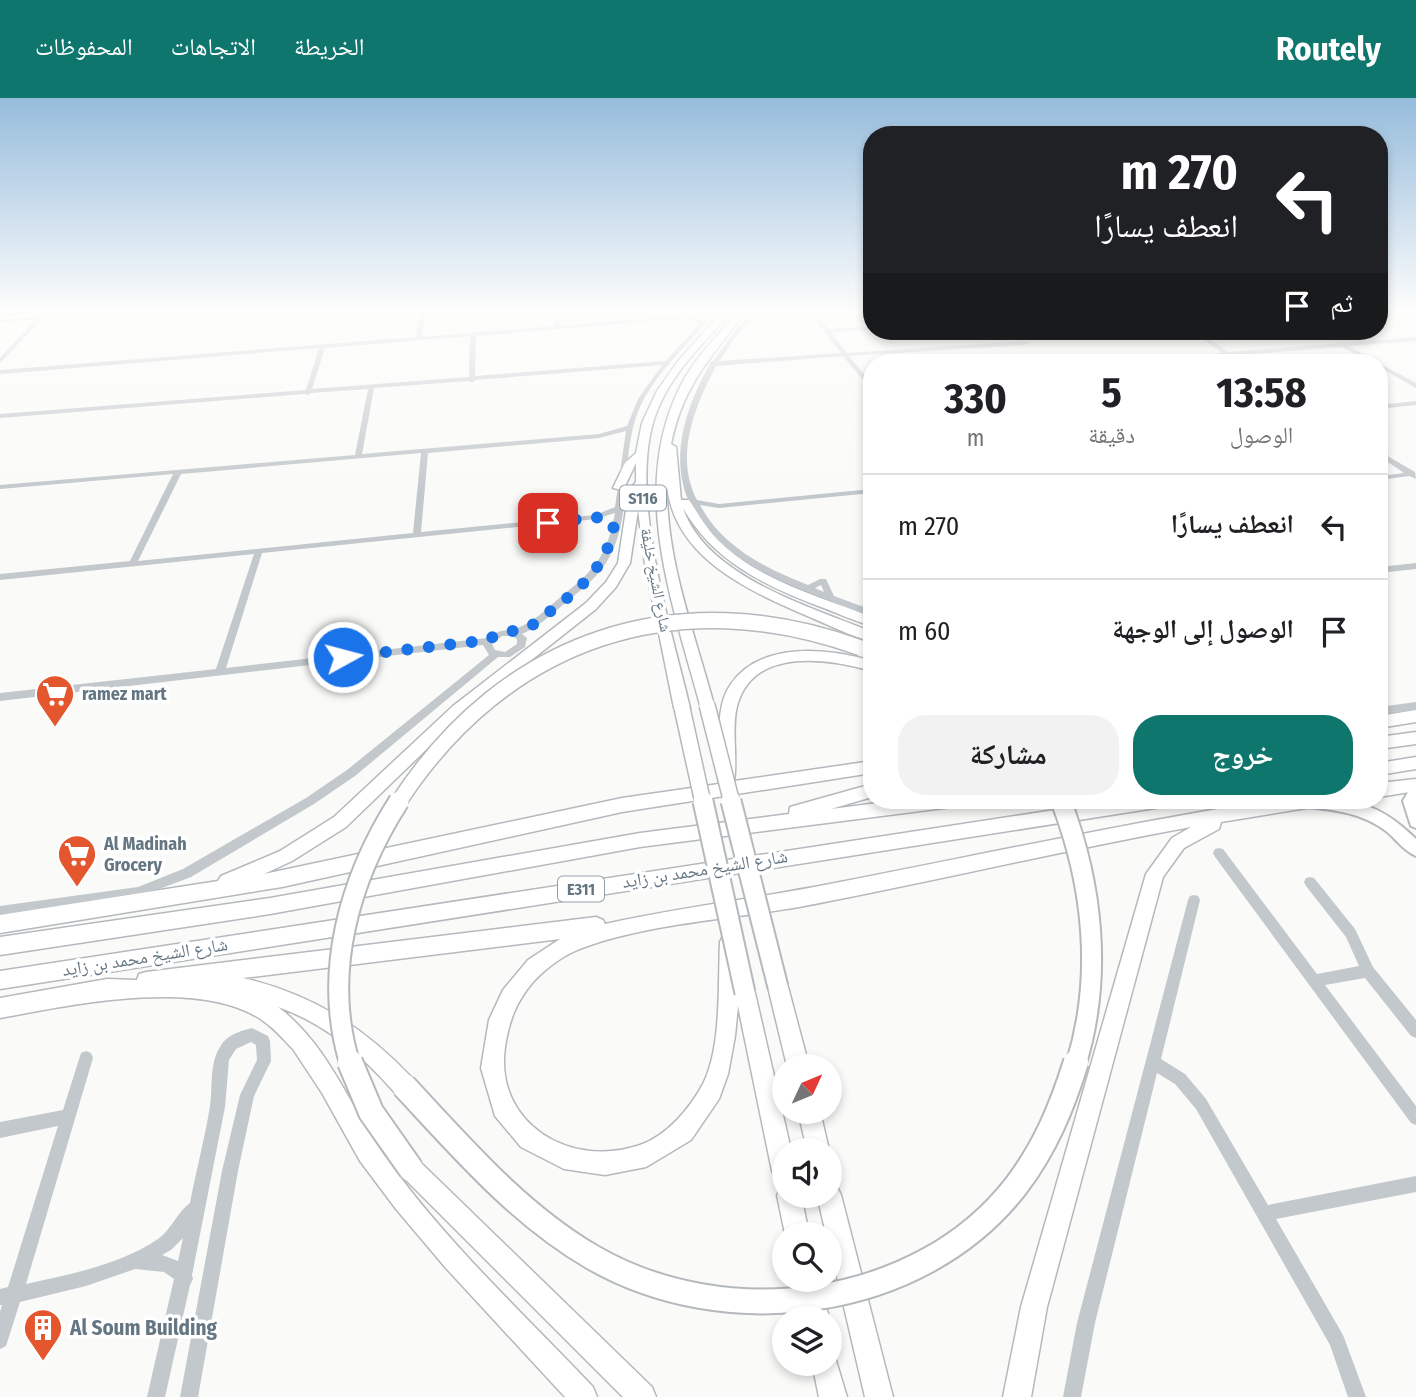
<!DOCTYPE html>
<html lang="ar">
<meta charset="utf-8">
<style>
:root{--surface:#fff;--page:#f2f2f2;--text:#202124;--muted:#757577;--line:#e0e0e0;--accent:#0f766e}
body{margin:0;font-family:"Fira Sans Condensed","Noto Naskh Arabic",sans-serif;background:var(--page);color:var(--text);direction:rtl;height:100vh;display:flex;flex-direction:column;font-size:26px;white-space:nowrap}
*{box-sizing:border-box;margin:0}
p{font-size:23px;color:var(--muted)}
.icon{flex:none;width:38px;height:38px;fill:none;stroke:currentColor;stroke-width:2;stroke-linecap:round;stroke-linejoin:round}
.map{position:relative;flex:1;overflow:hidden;direction:ltr}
.side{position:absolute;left:863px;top:256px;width:525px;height:455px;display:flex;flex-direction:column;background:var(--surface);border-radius:28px;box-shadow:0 4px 10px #0003;direction:rtl}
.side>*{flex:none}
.guide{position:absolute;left:863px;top:28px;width:525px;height:214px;border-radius:28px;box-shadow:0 4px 10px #0003;direction:rtl;background:#202124;color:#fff;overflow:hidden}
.needle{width:46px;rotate:46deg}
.tools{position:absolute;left:772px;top:956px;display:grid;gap:14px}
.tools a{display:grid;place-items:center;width:70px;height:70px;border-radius:50%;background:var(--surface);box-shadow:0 4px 10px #0003;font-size:35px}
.pin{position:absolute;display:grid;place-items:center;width:60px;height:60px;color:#fff;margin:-30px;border-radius:14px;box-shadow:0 4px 10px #0006}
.me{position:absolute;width:77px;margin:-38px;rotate:83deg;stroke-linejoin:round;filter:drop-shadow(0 0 5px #0008)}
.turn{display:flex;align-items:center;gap:24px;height:147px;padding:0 35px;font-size:32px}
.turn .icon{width:91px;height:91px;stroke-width:2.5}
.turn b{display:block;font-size:49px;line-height:60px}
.then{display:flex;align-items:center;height:66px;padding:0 35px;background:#0003;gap:14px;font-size:26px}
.eta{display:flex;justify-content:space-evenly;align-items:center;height:119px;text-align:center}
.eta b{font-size:42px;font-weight:700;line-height:49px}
.button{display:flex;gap:14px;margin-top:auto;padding:14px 35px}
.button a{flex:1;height:80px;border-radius:28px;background:var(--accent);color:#fff;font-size:28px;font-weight:700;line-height:80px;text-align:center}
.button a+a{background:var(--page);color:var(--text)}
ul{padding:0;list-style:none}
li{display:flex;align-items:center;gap:21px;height:105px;padding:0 35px;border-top:2px solid var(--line)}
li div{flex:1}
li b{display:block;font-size:26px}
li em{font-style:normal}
header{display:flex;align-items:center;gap:42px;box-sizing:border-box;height:98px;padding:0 35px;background:var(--accent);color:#fff}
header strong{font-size:33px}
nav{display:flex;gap:38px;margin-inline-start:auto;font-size:24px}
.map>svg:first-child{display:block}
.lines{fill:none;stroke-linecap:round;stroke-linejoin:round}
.major-casing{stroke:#b5babe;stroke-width:4}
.highway-casing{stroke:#b4b9bd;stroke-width:3}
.minor{fill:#c3c8cc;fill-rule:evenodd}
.major{fill:#fff;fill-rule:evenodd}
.highway{fill:#fff;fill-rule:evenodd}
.highway-bridge-far2-casing{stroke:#b4b9bd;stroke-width:18;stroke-linecap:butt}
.highway-bridge-far1-casing{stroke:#b4b9bd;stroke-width:23;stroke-linecap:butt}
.highway-bridge-casing{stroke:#b4b9bd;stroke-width:28;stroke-linecap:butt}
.highway-bridge-far2{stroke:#fff;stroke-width:15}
.highway-bridge-far1{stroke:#fff;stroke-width:19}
.highway-bridge{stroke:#fff;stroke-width:24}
.route{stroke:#1a73e8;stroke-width:12;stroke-dasharray:0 21.6}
.labels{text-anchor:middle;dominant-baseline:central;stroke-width:7;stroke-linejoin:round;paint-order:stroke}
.shield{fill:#fff;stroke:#939fa8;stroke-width:2}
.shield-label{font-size:16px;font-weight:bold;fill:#657683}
.far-street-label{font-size:16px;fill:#657683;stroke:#fff}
.poi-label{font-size:18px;font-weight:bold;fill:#657683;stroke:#fff;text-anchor:start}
.street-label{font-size:18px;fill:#657683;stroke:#fff}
.near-poi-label{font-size:21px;font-weight:bold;fill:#657683;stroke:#fff;text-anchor:start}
</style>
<header>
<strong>Routely</strong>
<nav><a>الخريطة</a><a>الاتجاهات</a><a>المحفوظات</a></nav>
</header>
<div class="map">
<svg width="1416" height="1299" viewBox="0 0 1416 1299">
<rect width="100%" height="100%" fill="#fafaf8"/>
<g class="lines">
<g class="major-casing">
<g id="major">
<polygon points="66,213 100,213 96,215 0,222 0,218"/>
<polygon points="1400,213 1410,213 1416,216 1416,221"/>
<polygon points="1416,687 1416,730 1411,728 1403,703 1411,689"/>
<path d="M1300,702C1354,702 1376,702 1416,741V758C1404,753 1396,741 1386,733C1362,715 1336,712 1307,709L1302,707Z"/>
</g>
</g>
<g class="highway-casing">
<g id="highway">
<path d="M723,213H732C706,243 677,269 660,306C623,383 671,528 690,610L687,614L682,615L674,610L645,466L638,412L630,465L616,489L596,511L463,616L346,729L292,763L264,776L622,700L719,686C718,677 720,668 720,659C720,635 716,607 731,586C761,543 828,550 872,563V573C827,560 753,549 737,608C731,632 738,659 734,683L872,663V675L622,714L282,789L0,835V817L218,783L221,778L280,753L334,719L453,608L586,505L606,484L618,465L629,392L636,384V365L623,392L613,390L625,365L636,355L642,325L657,293L678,263Z"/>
<path d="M738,213H746C712,259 683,286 671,346L676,349L681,402H689C699,417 707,432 721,445C761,483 821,499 872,519V528C854,523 837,515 821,509C765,488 713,463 683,410C706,479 811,509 872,534V544C851,538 831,528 812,520C752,494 675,462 667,388C666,463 695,536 714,607L707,612L700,607C672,503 628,388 682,285C696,258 719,237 738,213Z"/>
<polygon points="1416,612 1416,624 1379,630 1379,618"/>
<polygon points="1416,634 1416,646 1379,651 1379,639"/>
<polygon points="1416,659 1416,671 1379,677 1379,665"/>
<polygon points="1416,681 1416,693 1379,699 1379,685"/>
<polygon points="872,686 872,699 831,711 901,702 960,702 958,707 952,709 640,749 270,816 0,857 0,839 270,800 640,735 789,716 790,709"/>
<polygon points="1120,702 1170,702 1168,707 1162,709 0,891 0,873"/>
<path d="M1272,702H1321L1319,707L1313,709L1221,724L1219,731L1184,750L1163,779L1047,1209L1031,1299H1003L1021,1209L1146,776L1172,740L1191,729C1060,753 930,784 799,809C730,821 646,826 582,850C563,857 546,870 533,884C516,904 509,923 505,949C494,1026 571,1071 640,1047C667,1038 690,1010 703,986C722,948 718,886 720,844L723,838L730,835L737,838L740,844L738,888L745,885L752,888L755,895L791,1052H784V1085L776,1081L772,1073L738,908L735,938L728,976L719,1001L691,1042L646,1069L605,1077L564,1071L521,1049L495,1018L481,970L489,922L503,892L528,862L560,841L243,880C312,896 364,929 412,980L415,988L412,996L404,999L396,996C363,958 326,926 278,909C330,948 351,1013 389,1064C448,1146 524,1216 593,1289L597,1299H565L445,1169L396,1111L360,1063L322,995L293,951C283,941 274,930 262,922C199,879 70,907 0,920V900L107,881L137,882L139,876L146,874L596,819L603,822L605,826C682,809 761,800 840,784C984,756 1127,725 1272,702Z"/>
<polygon points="778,879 785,882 788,889 809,968 787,968 768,889 771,882"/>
<polygon points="798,1013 820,1013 829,1052 807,1052"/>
<polygon points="411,1059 419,1063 652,1289 656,1299 623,1299 403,1079 399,1071 403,1063"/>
<polygon points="830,1085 837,1089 841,1097 893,1299 865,1299 830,1149 830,1136 826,1136 817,1097 830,1097"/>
<polygon points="784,1087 784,1097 801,1097 809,1136 785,1136 777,1097"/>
<polygon points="794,1181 820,1181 829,1220 803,1220"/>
<polygon points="830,1254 834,1256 847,1299 819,1299 812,1265 830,1265"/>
</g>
</g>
<g class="minor">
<path d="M419,213H425L422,239L555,228L552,213H558L560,228L688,217L707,213H717L695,219L706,225C682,253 652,279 638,314C619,362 635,423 604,468C594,482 582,491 569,502C554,514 540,528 522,536L527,540L525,549L510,559H498L355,678L314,706L191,779L138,799L0,820V808L138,789L183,771L306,700L347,672L489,557L483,547L0,603V595L216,571L254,456L0,482V476L130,463L173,376L0,391V387L355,357L368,291L311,295L308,297L305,296L0,320V316L306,292L319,250L0,276V272L416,239ZM689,220L700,225L666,263L475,278L476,238ZM470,238L469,279L312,291L325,250ZM662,267L638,301L627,328L599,336L362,356L374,290L469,283L472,285L475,282ZM626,333L615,409L595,417L421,434L428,355L599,340ZM421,355L413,435L138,463L181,376ZM615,415C607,461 592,474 557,502C546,512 535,522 522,528C507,536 503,528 487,540L226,570L262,455L596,421ZM502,538H512L517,541V546L505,554L495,552L492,546Z"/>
<path d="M752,213H775L754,217L735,240L719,263L841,255L808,213H814L828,231L872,228V232L831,234L847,255L1025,243L1028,245L1025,247L849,258L872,286V293L843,258L716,268C695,308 674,358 697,402L719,406L872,391V395L719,410L700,407C721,448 766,471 808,487L820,481H826L834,498L872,512V519C855,513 838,506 821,499C790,487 757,474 730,453C662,402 672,333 710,266L709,265L713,263L731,238ZM821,487L824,494L815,490Z"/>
<polygon points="41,216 46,217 0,265 0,260"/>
<polygon points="1191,233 1197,233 1229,254 1416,239 1416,243 1349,248 1377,264 1370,264 1342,249 1147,264 1125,264 1128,262 1222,255"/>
<polygon points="1379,265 1416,285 1416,290 1379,269"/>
<polygon points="1416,303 1416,307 1379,311 1379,307"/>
<polygon points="1379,353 1415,374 1416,381 1410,378 1379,382 1379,378 1404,375 1379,358"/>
<polygon points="1416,465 1416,471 1379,475 1379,469"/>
<polygon points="1416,604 1416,612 1379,617 1379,609"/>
<polygon points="1219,750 1223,751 1317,876 1359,868 1346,839 1306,788 1304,784 1306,780 1310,779 1314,780 1355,831 1373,869 1416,922 1416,940 1411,938 1365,880 1325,887 1416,1008 1416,1027 1411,1025 1215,759 1213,755 1215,751"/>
<polygon points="1194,797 1198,798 1200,802 1161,961 1185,976 1206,1001 1268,1107 1416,1078 1416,1094 1276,1121 1343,1237 1366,1299 1348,1299 1330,1247 1196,1011 1175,986 1157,975 1095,1225 1081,1299 1063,1299 1077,1225 1188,802 1190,798"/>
<path d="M252,930L268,938L270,943L271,963L254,998L238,1073L198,1299H180L222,1073L240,997L257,962L256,947L251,944L236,951L229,962L225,1009L192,1177L193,1181L190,1187L165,1299H147L174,1181L164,1174L135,1171L86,1188L20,1204L6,1248L0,1251V1214L2,1207H0V1191L8,1189L58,1028L0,1040V1024L63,1012L81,955L86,953L91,955L93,960L26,1186C70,1176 120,1167 158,1141C172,1131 178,1113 190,1105C196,1073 205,1040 210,1008C213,989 209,966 220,949C226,937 240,933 252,930ZM183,1140L178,1163L162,1157L171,1152Z"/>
</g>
<use href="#major" class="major"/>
<use href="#highway" class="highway"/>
<g class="highway-bridge-far2-casing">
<g id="highway-bridge-far2">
<polyline points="707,607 732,705"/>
<polyline points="682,610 703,705"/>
<polyline points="1061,702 1062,705"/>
<path d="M398,705C505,540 677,483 861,550"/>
</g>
</g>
<g class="highway-bridge-far1-casing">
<g id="highway-bridge-far1">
<polyline points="703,703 745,895"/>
<polyline points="731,703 778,889"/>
<path d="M1061,703C1093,787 1103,879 1076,966"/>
<path d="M350,966C322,876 349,781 399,703"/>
</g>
</g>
<g class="highway-bridge-casing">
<g id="highway-bridge">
<polyline points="350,964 371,1014 411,1071"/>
<path d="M404,988C461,1049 518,1116 592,1159C724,1236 919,1213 1016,1088C1045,1050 1062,1009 1076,964"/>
</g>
</g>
<use href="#highway-bridge-far2" class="highway-bridge-far2"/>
<use href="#highway-bridge-far1" class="highway-bridge-far1"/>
<use href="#highway-bridge" class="highway-bridge"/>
</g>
<linearGradient id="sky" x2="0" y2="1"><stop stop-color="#96bcdc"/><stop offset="0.54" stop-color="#fdfdfc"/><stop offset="1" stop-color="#fdfdfc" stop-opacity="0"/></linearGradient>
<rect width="1416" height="395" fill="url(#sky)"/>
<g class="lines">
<path class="route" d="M343,559L489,542C500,531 517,535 531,528C568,499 607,476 614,426L596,419L548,425"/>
</g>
<defs>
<g id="supermarket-pin" transform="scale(2.0125)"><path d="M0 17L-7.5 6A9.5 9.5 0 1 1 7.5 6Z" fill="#e4572e" stroke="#fff"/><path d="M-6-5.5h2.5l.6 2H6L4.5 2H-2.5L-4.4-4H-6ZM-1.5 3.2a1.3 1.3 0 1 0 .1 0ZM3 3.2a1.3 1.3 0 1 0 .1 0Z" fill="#fff"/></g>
<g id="building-pin" transform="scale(2.0125)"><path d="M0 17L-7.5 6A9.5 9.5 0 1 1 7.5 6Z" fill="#e4572e" stroke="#fff"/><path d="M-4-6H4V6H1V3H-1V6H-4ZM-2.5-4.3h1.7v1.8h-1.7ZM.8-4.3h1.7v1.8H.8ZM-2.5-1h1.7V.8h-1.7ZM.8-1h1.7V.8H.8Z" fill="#fff"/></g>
</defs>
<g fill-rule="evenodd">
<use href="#supermarket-pin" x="55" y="596"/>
<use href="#supermarket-pin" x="77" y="756"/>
<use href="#building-pin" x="43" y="1230"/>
</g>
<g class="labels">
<g class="shield">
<rect x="620" y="387.5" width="46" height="25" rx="5"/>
<rect x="558" y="778.5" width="46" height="25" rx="5"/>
</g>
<g class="shield-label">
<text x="643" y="400">S116</text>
<text x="581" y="791">E311</text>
</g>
<g class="far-street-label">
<text transform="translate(656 482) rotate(79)">شارع الشيخ خليفة</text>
</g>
<g class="poi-label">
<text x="82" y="596">ramez mart</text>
<text x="104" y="746">Al Madinah<tspan x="104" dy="21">Grocery</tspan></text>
</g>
<g class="street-label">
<text transform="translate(705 771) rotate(-9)">شارع الشيخ محمد بن زايد</text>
<text transform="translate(145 859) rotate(-9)">شارع الشيخ محمد بن زايد</text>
</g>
<g class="near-poi-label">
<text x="70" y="1230">Al Soum Building</text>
</g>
</g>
</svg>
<div class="tools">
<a><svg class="needle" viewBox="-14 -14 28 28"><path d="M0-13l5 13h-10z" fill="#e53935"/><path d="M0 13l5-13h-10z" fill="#757577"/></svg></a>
<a><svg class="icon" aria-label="sound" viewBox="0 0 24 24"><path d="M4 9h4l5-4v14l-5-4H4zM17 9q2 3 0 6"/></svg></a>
<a><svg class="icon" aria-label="search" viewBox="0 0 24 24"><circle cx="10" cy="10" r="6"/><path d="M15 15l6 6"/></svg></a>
<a><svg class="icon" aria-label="layers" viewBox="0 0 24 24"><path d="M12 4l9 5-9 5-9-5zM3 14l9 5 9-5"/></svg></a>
</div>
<div class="pin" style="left:548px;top:425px;background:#d93025"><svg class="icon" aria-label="arrive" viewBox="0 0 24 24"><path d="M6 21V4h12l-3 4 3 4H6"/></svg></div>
<svg class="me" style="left:343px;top:559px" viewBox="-20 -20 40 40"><circle r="17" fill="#1a73e8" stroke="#fff" stroke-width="3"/><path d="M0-11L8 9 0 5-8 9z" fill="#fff"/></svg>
<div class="guide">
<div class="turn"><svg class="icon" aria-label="left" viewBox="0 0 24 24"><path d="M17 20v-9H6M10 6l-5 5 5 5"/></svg><div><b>270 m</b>انعطف يسارًا</div></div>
<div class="then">ثم<svg class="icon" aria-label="arrive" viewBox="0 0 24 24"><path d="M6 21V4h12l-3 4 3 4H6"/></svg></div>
</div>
<section class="side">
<div class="eta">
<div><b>13:58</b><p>الوصول</p></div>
<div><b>5</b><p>دقيقة</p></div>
<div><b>330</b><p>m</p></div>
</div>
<ul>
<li><svg class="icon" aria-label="left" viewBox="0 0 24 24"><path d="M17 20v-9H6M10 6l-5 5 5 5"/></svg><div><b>انعطف يسارًا</b></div><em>270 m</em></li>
<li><svg class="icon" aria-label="arrive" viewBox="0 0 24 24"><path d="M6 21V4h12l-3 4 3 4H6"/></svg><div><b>الوصول إلى الوجهة</b></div><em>60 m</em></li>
</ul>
<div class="button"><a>خروج</a><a>مشاركة</a></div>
</section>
</div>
